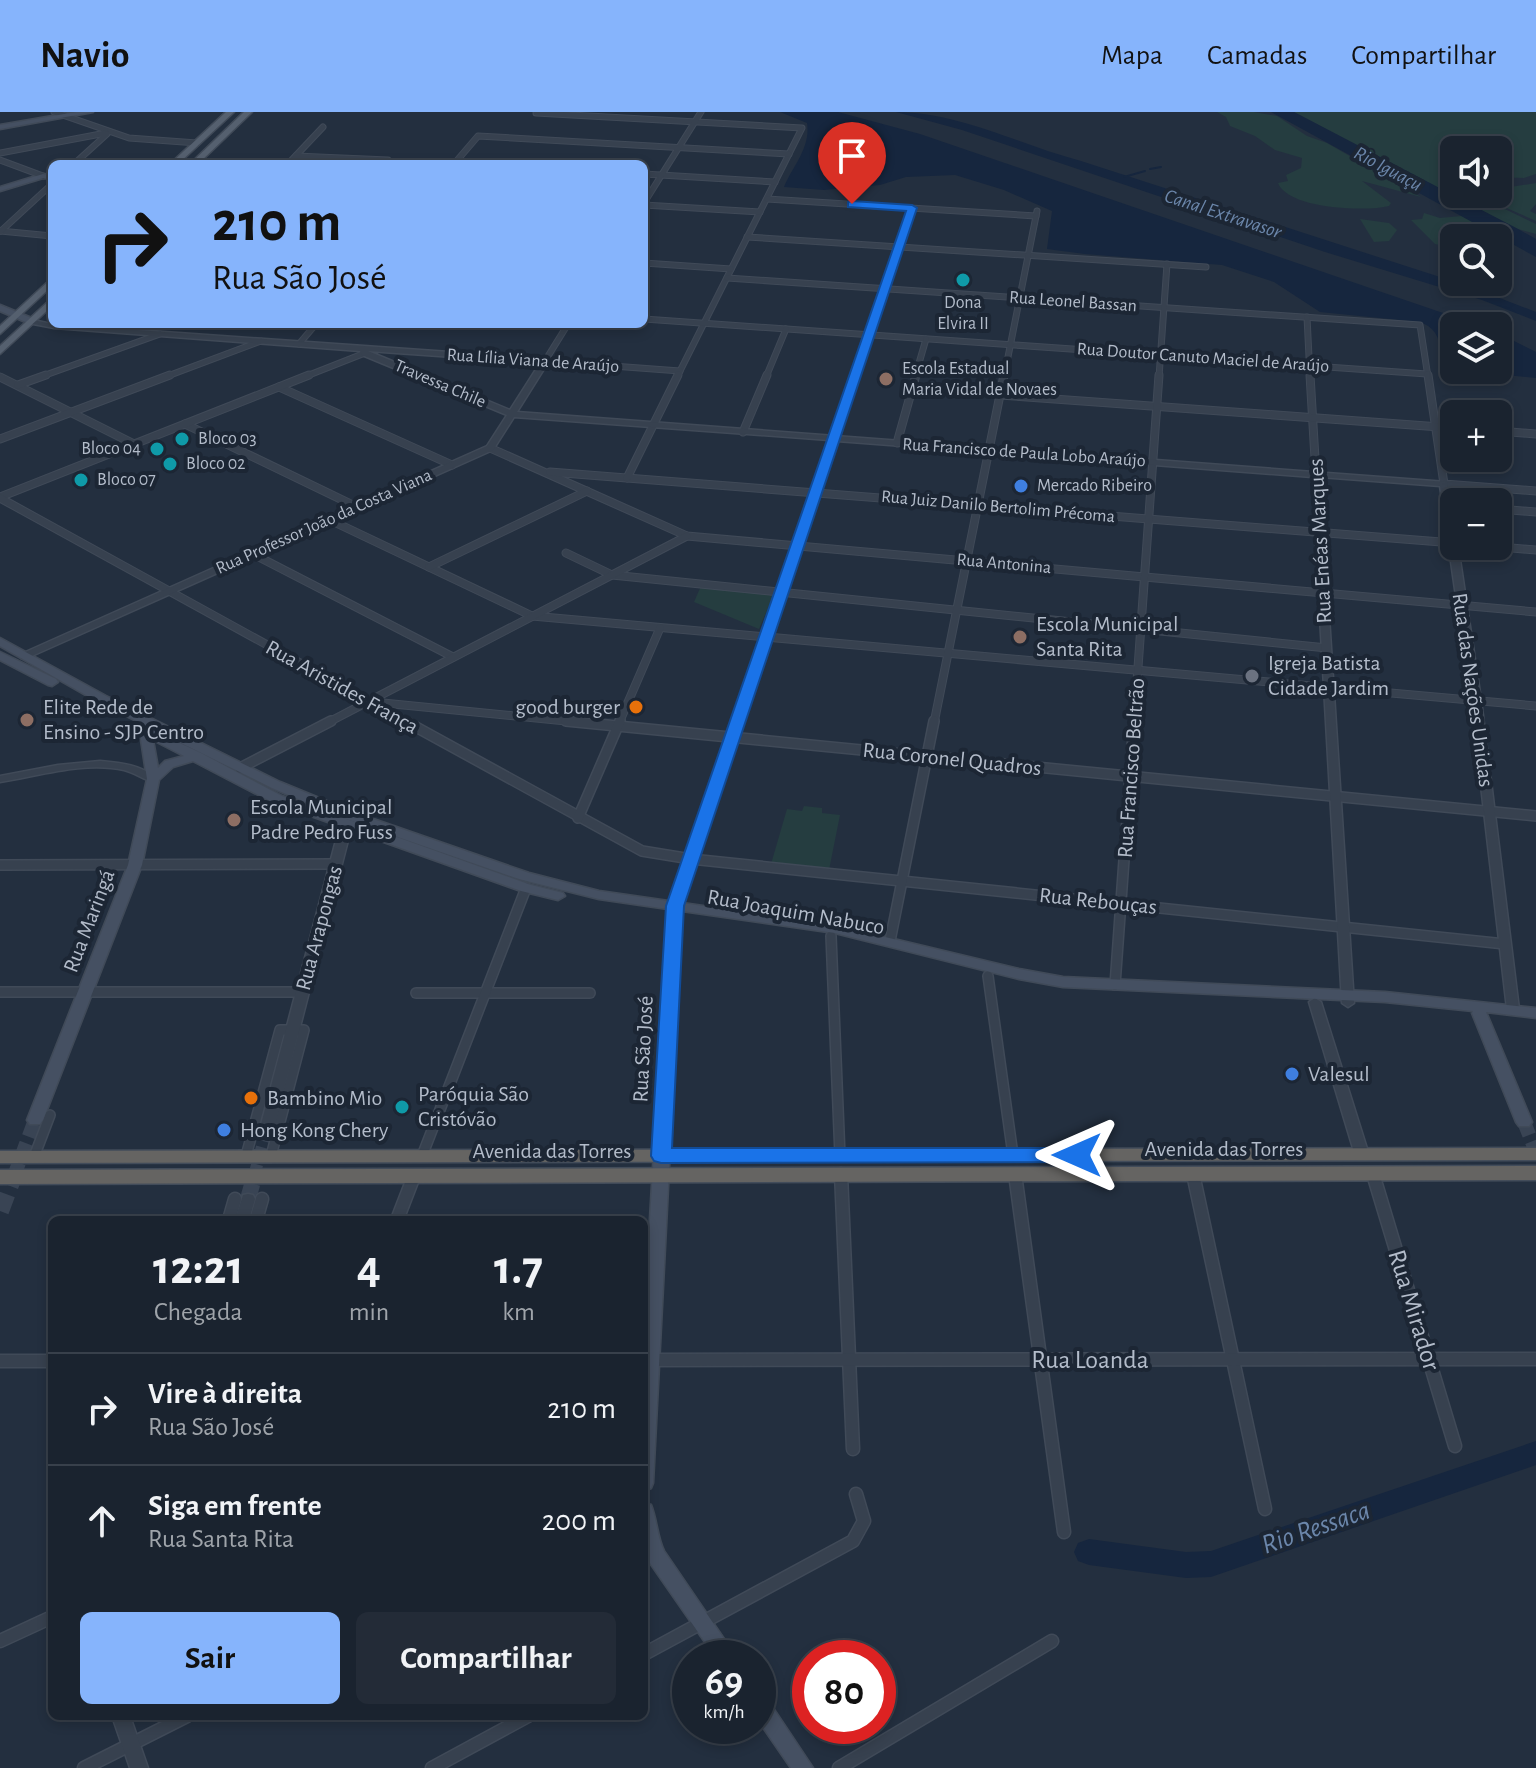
<!DOCTYPE html>
<html lang="pt">
<meta charset="utf-8">
<style>
:root{--surface:#1a232f;--page:#232b37;--text:#f1f3f6;--muted:#9fa4aa;--line:#38404b;--accent:#86b4fc}
body{margin:0;font-family:"Alegreya Sans",sans-serif;background:var(--page);color:var(--text);height:100vh;display:flex;flex-direction:column;font-size:30px;white-space:nowrap}
*{box-sizing:border-box;margin:0}
p{font-size:26px;color:var(--muted)}
.icon{flex:none;width:44px;height:44px;fill:none;stroke:currentColor;stroke-width:2;stroke-linecap:round;stroke-linejoin:round}
.map{position:relative;flex:1;overflow:hidden}
.drawer{position:absolute;left:48px;top:1104px;width:600px;height:504px;display:flex;flex-direction:column;background:var(--surface);border-radius:12px;box-shadow:0 4px 12px #0003,0 0 0 2px var(--line)}
.drawer>*{flex:none}
.top-card{position:absolute;left:48px;top:48px;width:600px;height:168px;border-radius:12px;box-shadow:0 4px 12px #0003,0 0 0 2px var(--line);background:#86b4fc;color:#111;overflow:hidden}
.fabs{position:absolute;left:1440px;top:24px;display:grid;gap:16px}
.fabs a{display:grid;place-items:center;width:72px;height:72px;border-radius:12px;background:var(--surface);box-shadow:0 4px 12px #0003,0 0 0 2px var(--line);font-size:40px}
.speed{position:absolute;left:672px;top:1528px;display:flex;gap:16px;font-size:40px;font-weight:700;text-align:center}
.speed>*{display:grid;place-content:center;width:104px;height:104px;border-radius:50%;background:var(--surface);box-shadow:0 4px 12px #0003,0 0 0 2px var(--line);line-height:1}
.speed small{font-size:20px;font-weight:400}
.speed .limit{border:12px solid #d22;background:#fff;color:#111}
.pin{position:absolute;display:grid;place-items:center;width:68px;height:68px;color:#fff;margin:-82px -34px;border-radius:50% 50% 50% 0;rotate:-45deg;box-shadow:0 0 8px #0007}
.pin .icon{rotate:45deg}
.me{position:absolute;width:88px;margin:-44px;rotate:270deg;stroke-linejoin:round;filter:drop-shadow(0 0 6px #0008)}
.turn{display:flex;align-items:center;gap:28px;height:168px;padding:0 32px;font-size:36px}
.turn .icon{width:104px;height:104px;stroke-width:2.5}
.turn b{display:block;font-size:56px;line-height:68px}
.eta{display:flex;justify-content:space-evenly;align-items:center;height:136px;text-align:center}
.eta b{font-size:48px;font-weight:600;line-height:56px}
.action{display:flex;gap:16px;margin-top:auto;padding:16px 32px}
.action a{flex:1;height:92px;border-radius:12px;background:var(--accent);color:#111;font-size:32px;font-weight:600;line-height:92px;text-align:center}
.action a+a{background:var(--page);color:var(--text)}
ul{padding:0;list-style:none}
li{display:flex;align-items:center;gap:24px;height:112px;padding:0 32px;border-top:2px solid var(--line)}
li div{flex:1}
li b{display:block;font-size:30px}
li em{font-style:normal}
header{display:flex;align-items:center;gap:48px;box-sizing:border-box;height:112px;padding:0 40px;background:var(--accent);color:#111}
header strong{font-size:38px}
nav{display:flex;gap:44px;margin-inline-start:auto;font-size:28px}
.map>svg:first-child{display:block}
.green{fill:#253d40}
.water{fill:#16263e}
.lines{fill:none;stroke-linecap:round;stroke-linejoin:round}
.stream{stroke:#16263e;stroke-width:2}
.river{fill:#16263e;fill-rule:evenodd}
.tertiary-tunnel-far1{stroke:#394454;stroke-width:12;stroke-dasharray:12 6;stroke-linecap:butt}
.tertiary-tunnel{stroke:#394454;stroke-width:16;stroke-dasharray:16 8;stroke-linecap:butt}
.secondary-tunnel-far1{stroke:#394454;stroke-width:14;stroke-dasharray:14 7;stroke-linecap:butt}
.secondary-tunnel{stroke:#394454;stroke-width:18;stroke-dasharray:18 9;stroke-linecap:butt}
.minor-far3-casing{stroke:#404a58;stroke-width:7}
.minor-far2-casing{stroke:#404a58;stroke-width:9}
.minor-far1-casing{stroke:#404a58;stroke-width:12}
.minor-casing{stroke:#404a58;stroke-width:15}
.tertiary-casing{stroke:#404a58;stroke-width:3}
.secondary-casing{stroke:#404a58;stroke-width:3}
.primary-casing{stroke:#404a58;stroke-width:3}
.trunk-casing{stroke:#424c5a;stroke-width:3}
.minor-far3{stroke:#37414f;stroke-width:5}
.minor-far2{stroke:#37414f;stroke-width:7}
.minor-far1{stroke:#37414f;stroke-width:9}
.minor{stroke:#37414f;stroke-width:12}
.tertiary{fill:#37414f;fill-rule:evenodd}
.secondary{fill:#455062;fill-rule:evenodd}
.primary{fill:#55606f;fill-rule:evenodd}
.trunk{fill:#656462;fill-rule:evenodd}
.route{fill:#1a73e8;stroke:#114b97;stroke-width:2}
.culture-dot{fill:#0f9aa8;stroke:#1c2634;stroke-width:3}
.education-dot{fill:#8d6e63;stroke:#1c2634;stroke-width:3}
.shop-dot{fill:#3f7fe0;stroke:#1c2634;stroke-width:3}
.worship-dot{fill:#6b7280;stroke:#1c2634;stroke-width:3}
.food-dot{fill:#e8710a;stroke:#1c2634;stroke-width:3}
.labels{text-anchor:middle;dominant-baseline:central;stroke-width:8;stroke-linejoin:round;paint-order:stroke}
.far-street-label{font-size:18px;fill:#b3bcca;stroke:#1c2634}
.far-poi-label{font-size:18px;fill:#b3bcca;stroke:#1c2634;text-anchor:start}
.far-water-label{font-size:20px;font-style:italic;fill:#6b86aa;stroke:#1c2634}
.street-label{font-size:22px;fill:#b3bcca;stroke:#1c2634}
.poi-label{font-size:22px;fill:#b3bcca;stroke:#1c2634;text-anchor:start}
.near-street-label{font-size:26px;fill:#b3bcca;stroke:#1c2634}
.near-water-label{font-size:28px;font-style:italic;fill:#6b86aa;stroke:#1c2634}
</style>
<header>
<strong>Navio</strong>
<nav><a>Mapa</a><a>Camadas</a><a>Compartilhar</a></nav>
</header>
<div class="map">
<svg width="1536" height="1656" viewBox="0 0 1536 1656">
<rect width="100%" height="100%" fill="#232f3f"/>
<g class="green">
<path d="M1217,0H1254L1277,4L1307,24L1327,31L1421,85L1362,69L1391,91L1389,94C1366,100 1288,97 1278,71L1288,69L1286,63L1301,56L1302,46L1275,38L1255,24L1230,14L1226,5Z"/>
<polygon points="1294,0 1536,0 1536,62 1524,66 1498,65 1498,38 1454,38 1454,82 1474,82 1536,112 1536,122 1518,117 1477,96"/>
<polygon points="1536,71 1536,92 1530,99 1536,102 1536,109 1502,94 1486,82 1498,82 1498,77"/>
<polygon points="1424,101 1440,106 1462,104 1498,123 1499,127 1454,126 1454,136 1435,132 1411,108 1422,107"/>
<polygon points="1360,107 1389,111 1397,118 1389,129 1374,130"/>
<polygon points="701,474 774,482 759,517 694,490"/>
<polygon points="804,694 822,696 822,701 840,703 829,758 771,752 787,697 802,699"/>
</g>
<g class="water">
<path d="M780,0H838L920,22L1481,214H1454L1453,258C1432,243 1449,221 1420,210L1320,200L1274,170L1222,153L1085,142L1047,137L1052,99L1004,78L955,63L906,65L880,73L824,78L784,75C792,55 811,36 807,11Z"/>
<path d="M896,0C959,0 1020,33 1081,49L1474,176L1536,200V209L1482,188L1325,140L962,18Z"/>
<polygon points="1271,0 1294,0 1518,117 1536,127 1536,145"/>
<polygon points="1498,221 1536,240 1536,266 1455,258 1498,258"/>
</g>
<g class="lines">
<g class="stream">
<polyline points="1150,57 1161,55"/>
<polyline points="1124,65 1145,59"/>
</g>
<polygon class="river" points="1536,1329 1536,1353 1211,1465 1186,1466 1089,1453 1078,1449 1074,1440 1078,1431 1089,1427 1186,1440 1211,1439"/>
<polyline class="tertiary-tunnel-far1" points="254,1064 266,1020"/>
<polyline class="tertiary-tunnel" points="248,1087 255,1062"/>
<g class="secondary-tunnel-far1">
<polyline points="1524,1010 1536,1040"/>
<polyline points="14,1064 35,1008"/>
</g>
<polyline class="secondary-tunnel" points="0,1099 14,1062"/>
<g class="minor-far3-casing">
<g id="minor-far3">
<polyline points="54,0 129,26 197,31"/>
<polyline points="536,1 802,16 677,265"/>
<polyline points="0,41 106,21"/>
<polyline points="296,44 388,48"/>
<polyline points="0,48 43,64"/>
<polyline points="456,51 480,52"/>
<polyline points="74,52 107,22"/>
<polyline points="288,52 323,15"/>
<polyline points="454,52 478,24 789,42"/>
<polyline points="644,62 775,70"/>
<polyline points="767,87 1036,104"/>
<polyline points="644,91 701,0"/>
<polyline points="644,93 760,100"/>
<polyline points="0,119 52,124"/>
<polyline points="1,119 52,72"/>
<polyline points="747,125 1206,155"/>
<polyline points="644,151 731,157"/>
<polyline points="727,166 1420,213 1428,265"/>
<polyline points="1307,205 1310,265"/>
<polyline points="644,207 1427,262"/>
<polyline points="568,212 545,249 680,259"/>
<polyline points="299,232 316,212"/>
<polyline points="40,265 160,222"/>
<polyline points="165,265 261,229"/>
<polyline points="304,265 365,241"/>
<polyline points="766,265 786,217"/>
<polyline points="855,265 912,96"/>
<polyline points="915,265 926,227"/>
<polyline points="1004,265 1037,99"/>
<polyline points="1159,265 1167,152"/>
</g>
</g>
<g class="minor-far2-casing">
<g id="minor-far2">
<polyline points="1310,263 1316,363"/>
<polyline points="1428,263 1444,372 1536,379"/>
<polyline points="0,265 134,332"/>
<polyline points="18,273 46,263"/>
<polyline points="279,275 452,353"/>
<polyline points="1000,283 1454,316"/>
<polyline points="185,312 357,395"/>
<polyline points="1498,319 1536,322"/>
<polyline points="743,320 767,263"/>
<polyline points="834,326 855,263"/>
<polyline points="0,327 170,263"/>
<polyline points="897,331 916,263"/>
<polyline points="490,336 687,424 1536,500"/>
<polyline points="550,360 1454,431"/>
<polyline points="627,366 678,263"/>
<polyline points="0,385 309,263"/>
<polyline points="0,386 409,611"/>
<polyline points="1498,397 1536,400"/>
<polyline points="330,408 532,504 1536,594"/>
<polyline points="1488,434 1536,438"/>
<polyline points="566,441 612,463 1327,536"/>
<polyline points="253,442 453,545"/>
<polyline points="429,455 587,379"/>
<polyline points="373,590 586,611"/>
<polyline points="327,611 687,424"/>
<polyline points="619,611 660,516"/>
<polyline points="934,611 1004,263"/>
<polyline points="1134,611 1159,263"/>
</g>
</g>
<g class="minor-far1-casing">
<g id="minor-far1">
<polyline points="405,609 642,739 691,747 1505,832"/>
<polyline points="566,609 1536,704"/>
<polyline points="240,656 331,609"/>
<polyline points="578,706 620,609"/>
<polyline points="0,753 336,752"/>
<polyline points="831,824 840,1044"/>
<polyline points="890,829 934,609"/>
<polyline points="988,864 1013,1043"/>
<polyline points="1115,873 1134,609"/>
<polyline points="0,880 302,880"/>
<polyline points="416,881 590,881"/>
<polyline points="246,1044 280,918 304,918 271,1044"/>
<polyline points="422,1044 526,776"/>
<polyline points="34,1045 50,1003"/>
</g>
</g>
<g class="minor-casing">
<g id="minor">
<polyline points="841,1062 853,1337"/>
<polyline points="1015,1062 1064,1420"/>
<polyline points="1193,1062 1265,1397"/>
<polyline points="1373,1062 1455,1334"/>
<polyline points="229,1108 235,1087"/>
<polyline points="256,1108 262,1087"/>
<polyline points="397,1108 414,1064"/>
<polyline points="650,1248 1536,1247"/>
<polyline points="0,1249 52,1249"/>
<polyline points="0,1529 52,1505"/>
<polyline points="644,1542 853,1429 864,1409 856,1382"/>
<polyline points="84,1656 187,1604"/>
<polyline points="432,1656 528,1604"/>
<polyline points="839,1656 1052,1529"/>
</g>
</g>
<g class="tertiary-casing">
<g id="tertiary">
<path d="M28,207L52,212L548,247L549,249L517,300L1447,370L1454,409V434H1458L1481,588L1519,897L1513,901L1507,897L1471,588L1440,374L1320,365L1354,891L1348,895L1342,891L1312,365L837,329L681,794L675,798L669,794L829,328L514,305L493,338L25,547L21,546V542L487,334L507,303L362,243L360,239L54,216L28,211ZM368,239L540,251L510,298Z"/>
<path d="M100,649C121,651 142,653 158,667L153,670C143,667 135,661 124,658C84,649 39,664 0,670V664L58,653Z"/>
<polygon points="346,710 352,713 273,1020 271,1023 261,1023 259,1020 340,713"/>
<polygon points="1315,886 1321,890 1369,1043 1367,1046 1357,1046 1355,1043 1309,890"/>
<polygon points="248,1082 253,1083 255,1087 249,1108 235,1108 243,1083"/>
<polygon points="112,1604 130,1604 148,1656 130,1656"/>
</g>
</g>
<g class="secondary-casing">
<g id="secondary">
<polygon points="76,0 93,0 0,17 0,13"/>
<polygon points="43,62 52,63 52,67 43,66 0,79 0,75"/>
<polygon points="0,193 34,207 35,209 28,211 0,199"/>
<polygon points="0,526 106,584 280,670 353,700 529,761 599,779 835,813 1019,857 1063,865 1385,880 1536,896 1536,906 1486,900 1532,1010 1529,1014 1519,1014 1516,1010 1472,901 1473,899 1385,890 1063,875 1019,867 835,821 682,799 653,1371 651,1376 644,1379 644,1211 668,797 599,787 519,767 343,706 272,676 98,590 0,534"/>
<polygon points="0,540 56,567 58,570 52,574 48,573 0,548"/>
<path d="M137,611L201,641L282,684L531,773L563,781L565,784L558,788L521,779L272,690L193,649L173,655L159,668L142,753L43,1008L40,1012H30L27,1008L128,753L147,667L140,621L131,615ZM153,628L184,644L165,649L158,656Z"/>
<path d="M644,1391L651,1393C657,1408 657,1425 664,1439L737,1546H716L650,1451L644,1438Z"/>
<polygon points="758,1582 765,1584 813,1656 791,1656 758,1608"/>
</g>
</g>
<g class="primary-casing">
<g id="primary">
<polygon points="226,0 234,0 178,52 170,52"/>
<polygon points="244,0 252,0 198,52 190,52"/>
<polygon points="52,166 52,174 0,222 0,214"/>
<polygon points="52,186 52,194 0,242 0,234"/>
</g>
</g>
<g class="trunk-casing">
<g id="trunk">
<polygon points="1536,1036 1536,1048 0,1051 0,1039"/>
<polygon points="1536,1054 1536,1068 0,1072 0,1058"/>
</g>
</g>
<use href="#minor-far3" class="minor-far3"/>
<use href="#minor-far2" class="minor-far2"/>
<use href="#minor-far1" class="minor-far1"/>
<use href="#minor" class="minor"/>
<use href="#tertiary" class="tertiary"/>
<use href="#secondary" class="secondary"/>
<use href="#primary" class="primary"/>
<use href="#trunk" class="trunk"/>
</g>
<polygon class="route" points="852,89 912,93 917,96 684,794 672,1036 1077,1036 1084,1038 1087,1043 1084,1048 1077,1050 661,1051 654,1049 651,1044 666,794 906,99 848,95 848,90"/>
<g class="culture-dot">
<circle cx="963" cy="168" r="8"/>
<circle cx="182" cy="327" r="8"/>
<circle cx="157" cy="337" r="8"/>
<circle cx="170" cy="352" r="8"/>
<circle cx="81" cy="368" r="8"/>
<circle cx="402" cy="995" r="8"/>
</g>
<g class="education-dot">
<circle cx="886" cy="267" r="8"/>
<circle cx="1020" cy="525" r="8"/>
<circle cx="27" cy="608" r="8"/>
<circle cx="234" cy="708" r="8"/>
</g>
<g class="shop-dot">
<circle cx="1021" cy="374" r="8"/>
<circle cx="1292" cy="962" r="8"/>
<circle cx="224" cy="1018" r="8"/>
</g>
<circle class="worship-dot" cx="1252" cy="564" r="8"/>
<g class="food-dot">
<circle cx="636" cy="595" r="8"/>
<circle cx="251" cy="986" r="8"/>
</g>
<g class="labels">
<g class="far-street-label">
<text transform="translate(1073 190) rotate(4)">Rua Leonel Bassan</text>
<text transform="translate(1203 246) rotate(4)">Rua Doutor Canuto Maciel de Araújo</text>
<text transform="translate(533 249) rotate(4)">Rua Lília Viana de Araújo</text>
<text transform="translate(440 272) rotate(23)">Travessa Chile</text>
<text transform="translate(1024 341) rotate(4)">Rua Francisco de Paula Lobo Araújo</text>
<text transform="translate(998 395) rotate(5)">Rua Juiz Danilo Bertolim Précoma</text>
<text transform="translate(324 410) rotate(-24)">Rua Professor João da Costa Viana</text>
<text transform="translate(1004 452) rotate(5)">Rua Antonina</text>
</g>
<g class="far-poi-label">
<text x="963" y="191" text-anchor="middle">Dona<tspan x="963" dy="21">Elvira II</tspan></text>
<text x="902" y="257">Escola Estadual<tspan x="902" dy="21">Maria Vidal de Novaes</tspan></text>
<text x="198" y="327">Bloco 03</text>
<text x="141" y="337" text-anchor="end">Bloco 04</text>
<text x="186" y="352">Bloco 02</text>
<text x="97" y="368">Bloco 07</text>
<text x="1037" y="374">Mercado Ribeiro</text>
</g>
<g class="far-water-label">
<text transform="translate(1388 57) rotate(28)">Rio Iguaçu</text>
<text transform="translate(1223 102) rotate(18)">Canal Extravasor</text>
</g>
<g class="street-label">
<text transform="translate(1320 429) rotate(-93)">Rua Enéas Marques</text>
<text transform="translate(342 575) rotate(29)">Rua Aristides França</text>
<text transform="translate(1473 578) rotate(82)">Rua das Nações Unidas</text>
<text transform="translate(952 647) rotate(6)">Rua Coronel Quadros</text>
<text transform="translate(1131 656) rotate(-86)">Rua Francisco Beltrão</text>
<text transform="translate(1098 789) rotate(6)">Rua Rebouças</text>
<text transform="translate(796 800) rotate(10)">Rua Joaquim Nabuco</text>
<text transform="translate(89 809) rotate(-69)">Rua Maringá</text>
<text transform="translate(319 816) rotate(-75)">Rua Arapongas</text>
<text transform="translate(643 937) rotate(-87)">Rua São José</text>
<text x="1224" y="1037">Avenida das Torres</text>
<text x="552" y="1039">Avenida das Torres</text>
</g>
<g class="poi-label">
<text x="1036" y="512">Escola Municipal<tspan x="1036" dy="25">Santa Rita</tspan></text>
<text x="1268" y="551">Igreja Batista<tspan x="1268" dy="25">Cidade Jardim</tspan></text>
<text x="43" y="595">Elite Rede de<tspan x="43" dy="25">Ensino - SJP Centro</tspan></text>
<text x="620" y="595" text-anchor="end">good burger</text>
<text x="250" y="695">Escola Municipal<tspan x="250" dy="25">Padre Pedro Fuss</tspan></text>
<text x="1308" y="962">Valesul</text>
<text x="418" y="982">Paróquia São<tspan x="418" dy="25">Cristóvão</tspan></text>
<text x="267" y="986">Bambino Mio</text>
<text x="240" y="1018">Hong Kong Chery</text>
</g>
<g class="near-street-label">
<text transform="translate(1414 1198) rotate(73)">Rua Mirador</text>
<text x="1090" y="1248">Rua Loanda</text>
</g>
<g class="near-water-label">
<text transform="translate(1316 1416) rotate(-19)">Rio Ressaca</text>
</g>
</g>
</svg>
<div class="fabs">
<a><svg class="icon" aria-label="sound" viewBox="0 0 24 24"><path d="M4 9h4l5-4v14l-5-4H4zM17 9q2 3 0 6"/></svg></a>
<a><svg class="icon" aria-label="search" viewBox="0 0 24 24"><circle cx="10" cy="10" r="6"/><path d="M15 15l6 6"/></svg></a>
<a><svg class="icon" aria-label="layers" viewBox="0 0 24 24"><path d="M12 4l9 5-9 5-9-5zM3 14l9 5 9-5"/></svg></a>
<a>+</a>
<a>−</a>
</div>
<div class="speed"><div>69<small>km/h</small></div><div class="limit">80</div></div>
<div class="pin" style="left:852px;top:92px;background:#d93025"><svg class="icon" aria-label="arrive" viewBox="0 0 24 24"><path d="M6 21V4h12l-3 4 3 4H6"/></svg></div>
<svg class="me" style="left:1077px;top:1043px" viewBox="-20 -20 40 40"><path d="M0-17L14 15 0 8-14 15z" fill="#1a73e8" stroke="#fff" stroke-width="4"/></svg>
<div class="top-card">
<div class="turn"><svg class="icon" aria-label="right" viewBox="0 0 24 24"><path d="M7 20v-9h11M14 6l5 5-5 5"/></svg><div><b>210 m</b>Rua São José</div></div>
</div>
<section class="drawer">
<div class="eta">
<div><b>12:21</b><p>Chegada</p></div>
<div><b>4</b><p>min</p></div>
<div><b>1.7</b><p>km</p></div>
</div>
<ul>
<li><svg class="icon" aria-label="right" viewBox="0 0 24 24"><path d="M7 20v-9h11M14 6l5 5-5 5"/></svg><div><b>Vire à direita</b><p>Rua São José</p></div><em>210 m</em></li>
<li><svg class="icon" aria-label="ahead" viewBox="0 0 24 24"><path d="M12 20V5M6 11l6-6 6 6"/></svg><div><b>Siga em frente</b><p>Rua Santa Rita</p></div><em>200 m</em></li>
</ul>
<div class="action"><a>Sair</a><a>Compartilhar</a></div>
</section>
</div>
